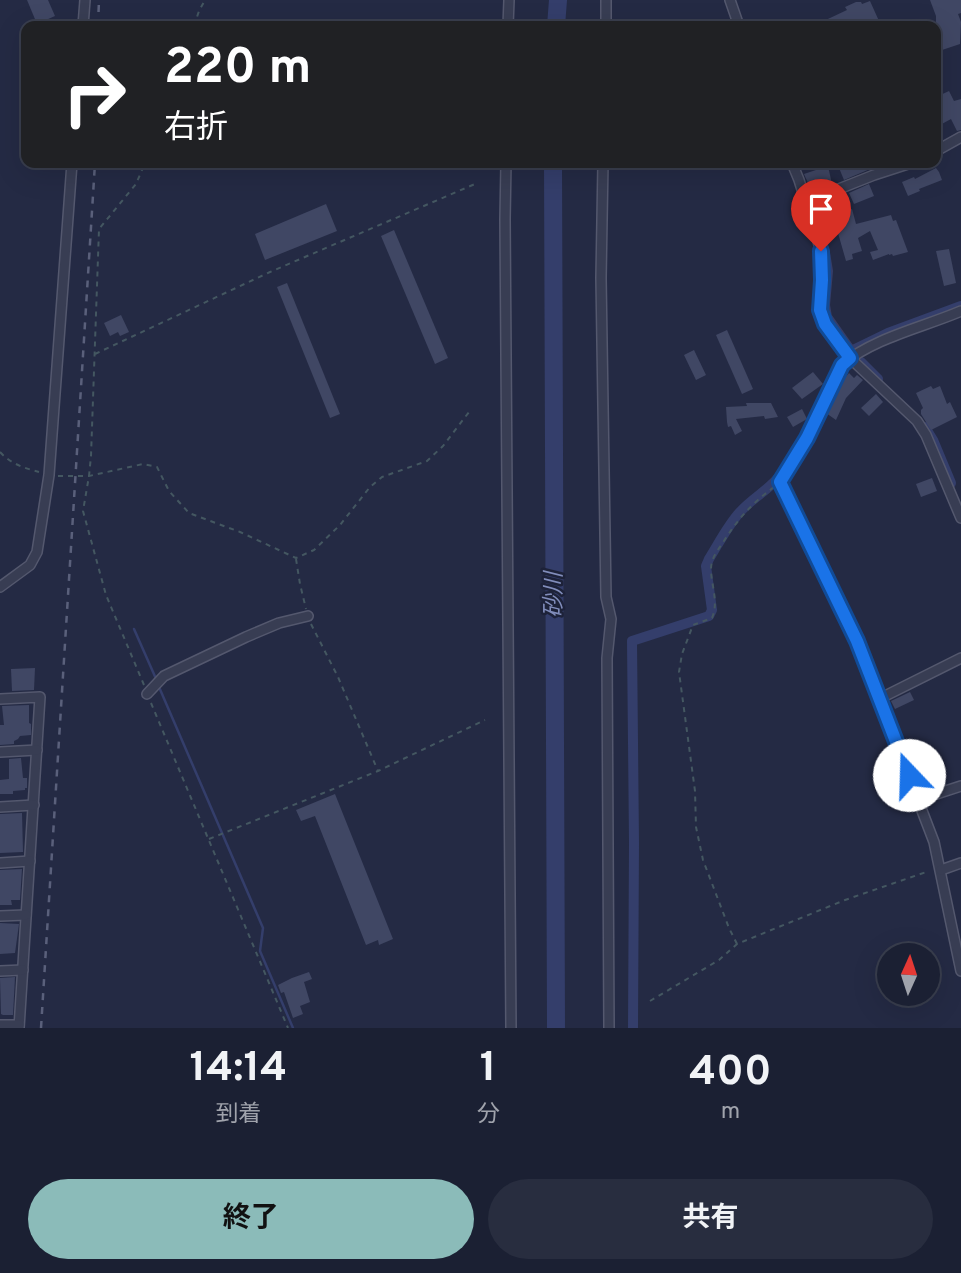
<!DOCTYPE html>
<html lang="ja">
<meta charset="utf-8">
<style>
:root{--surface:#1b2033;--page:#282d3f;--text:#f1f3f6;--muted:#a0a3ac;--line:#393e4e;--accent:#8bbbb9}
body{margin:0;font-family:Overpass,"Noto Sans JP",sans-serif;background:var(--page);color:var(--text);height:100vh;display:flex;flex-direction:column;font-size:26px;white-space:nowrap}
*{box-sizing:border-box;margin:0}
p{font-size:23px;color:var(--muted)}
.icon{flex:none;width:38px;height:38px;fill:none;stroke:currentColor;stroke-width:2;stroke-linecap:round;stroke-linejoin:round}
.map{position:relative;height:1028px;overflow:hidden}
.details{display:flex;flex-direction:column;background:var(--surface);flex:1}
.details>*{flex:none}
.banner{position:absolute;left:21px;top:21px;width:920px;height:147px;border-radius:14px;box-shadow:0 7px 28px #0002,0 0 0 2px var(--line);background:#202124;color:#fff;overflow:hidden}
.needle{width:46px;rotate:3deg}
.tools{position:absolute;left:877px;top:943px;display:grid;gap:14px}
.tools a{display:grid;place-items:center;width:63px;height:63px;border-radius:50%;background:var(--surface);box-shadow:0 7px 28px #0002,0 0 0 2px var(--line);font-size:35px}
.pin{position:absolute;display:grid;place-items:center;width:60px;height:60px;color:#fff;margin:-72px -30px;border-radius:50% 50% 50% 0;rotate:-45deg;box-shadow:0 0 7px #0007}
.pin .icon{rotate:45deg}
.me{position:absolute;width:77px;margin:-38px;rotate:339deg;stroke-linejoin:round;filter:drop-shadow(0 0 5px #0008)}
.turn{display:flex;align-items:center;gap:24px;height:147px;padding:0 28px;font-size:32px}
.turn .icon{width:91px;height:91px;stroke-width:2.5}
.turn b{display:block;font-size:49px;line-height:60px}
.eta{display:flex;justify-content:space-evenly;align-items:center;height:119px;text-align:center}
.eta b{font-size:42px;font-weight:700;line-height:49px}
.action{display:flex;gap:14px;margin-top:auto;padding:14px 28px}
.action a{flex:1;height:80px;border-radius:42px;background:var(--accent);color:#111;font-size:28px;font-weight:700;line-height:80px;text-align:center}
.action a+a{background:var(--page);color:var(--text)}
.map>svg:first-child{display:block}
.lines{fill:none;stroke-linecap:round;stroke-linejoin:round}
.stream{stroke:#343e6b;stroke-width:2.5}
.canal{stroke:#343e6b;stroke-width:10}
.river{stroke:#343e6b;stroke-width:18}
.building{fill:#404764}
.street-casing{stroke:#54586e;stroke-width:12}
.path{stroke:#445761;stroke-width:2;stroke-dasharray:5 5;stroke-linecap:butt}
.street{stroke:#383d53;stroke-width:9}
.rail{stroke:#5a607b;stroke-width:2.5;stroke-dasharray:7 7;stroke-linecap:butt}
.route-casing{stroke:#114b97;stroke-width:18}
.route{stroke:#1a73e8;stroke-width:12}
.labels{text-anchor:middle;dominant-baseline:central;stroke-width:5;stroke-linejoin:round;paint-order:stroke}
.water-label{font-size:23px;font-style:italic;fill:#818dbb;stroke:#1d2239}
</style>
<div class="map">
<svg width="961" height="1028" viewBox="0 0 961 1028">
<rect width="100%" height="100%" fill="#242a44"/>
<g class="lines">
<g class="stream">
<polyline points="134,629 157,681"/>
<polyline points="159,687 263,928 260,951 293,1028"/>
</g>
<g class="canal">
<polyline points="814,208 825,253 828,271 825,305 827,317 851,351 888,333 961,306"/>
<polyline points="861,362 878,379"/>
<polyline points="925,427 933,440 951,483"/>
<path d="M633,1028L634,843L632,641L709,616L712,610L706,566L709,559C719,543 728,525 740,512C752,498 772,488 781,474"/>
</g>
<g class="river">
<polyline points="556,26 558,0"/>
<polyline points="553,163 556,1028"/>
</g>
</g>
<g class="building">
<polygon points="27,0 48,0 55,16 37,24"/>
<polygon points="930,0 961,0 961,13 958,14 961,22 960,44 936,52 936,16"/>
<polygon points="870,1 879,21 868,26 866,20 862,22 861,20 847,26 813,26 847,10 845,7 856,2 861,2 862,4"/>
<polygon points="949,91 954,101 961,99 961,130 957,131 951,119 940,125 936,118 936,97"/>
<polygon points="837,163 868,163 870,169 844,180"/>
<polygon points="828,166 832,184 812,192 804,174"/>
<polygon points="936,168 939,172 942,180 919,189 920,191 908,196 902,182 914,177 915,179"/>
<polygon points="869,184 874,196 854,204 849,193"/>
<polygon points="834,198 840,213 852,209 856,224 891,215 893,221 896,220 908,252 893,256 892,254 889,255 889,254 873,260 870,252 878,250 870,231 858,238 862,251 852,254 853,259 846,261 838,233 829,235 828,230 822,232 816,206"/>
<polygon points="326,204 337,231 265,260 255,234"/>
<polygon points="394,230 448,358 435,364 381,236"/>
<polygon points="949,249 956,283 944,286 936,251"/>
<polygon points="287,283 340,414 330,418 277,287"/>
<polygon points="121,315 129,332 120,336 118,332 110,336 104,323"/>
<polygon points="727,330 753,389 742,394 716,335"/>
<polygon points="694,350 706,375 696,380 684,355"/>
<polygon points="813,372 823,384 802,399 792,388"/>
<polygon points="849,373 854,378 857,375 863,380 846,398 836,420 826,413 840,383"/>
<polygon points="931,386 933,389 940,386 947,404 950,402 957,417 931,430 921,414 921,410 923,408 916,393"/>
<polygon points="876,394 883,402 869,416 861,408"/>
<polygon points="746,403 771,403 778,417 765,419 764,416 736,419 742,431 735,435 731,426 728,427 727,422 726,407 747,406"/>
<polygon points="802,409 807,419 793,427 787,417"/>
<polygon points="932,478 937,491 921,497 916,484"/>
<polygon points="35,668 34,690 12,691 11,669"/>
<polygon points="910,692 914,700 895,709 891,701"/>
<polygon points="29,705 29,723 31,724 31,735 20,736 18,739 14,741 14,744 0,745 0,725 4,725 2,706"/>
<polygon points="21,758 23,778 27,778 27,788 25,788 25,790 13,791 13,794 0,794 0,780 9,779 9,759"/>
<polygon points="335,794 393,939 379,945 378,940 366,945 315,816 301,821 296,810"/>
<polygon points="22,813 23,852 0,853 0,814"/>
<polygon points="22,869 20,900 11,900 12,905 0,905 0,870"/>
<polygon points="0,923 19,924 15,953 0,954"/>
<polygon points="309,972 312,979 304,982 310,1002 300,1006 303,1014 293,1018 284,992 281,993 278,985 292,978"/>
<polygon points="15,977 13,1015 3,1015 1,1014 0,978"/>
</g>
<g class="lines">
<g class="street-casing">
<g id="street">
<polyline points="730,0 739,26"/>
<polyline points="83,26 85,0"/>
<polyline points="508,26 509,0"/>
<polyline points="606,26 606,0"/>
<polyline points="936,151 961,137"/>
<polyline points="506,163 505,219 511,1028"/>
<polyline points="603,163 601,278 606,597 611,619 607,658 609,1028"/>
<polyline points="792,163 799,180 821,251 822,280 820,310 825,324 850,358 917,421 926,435 961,518"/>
<polyline points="806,202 874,175 911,163"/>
<path d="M961,311C921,328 876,337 841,365L807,438L780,482L857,641L934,842L961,971"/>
<polyline points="0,587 30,565 37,552 49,475 72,163"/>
<polyline points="147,694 164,676 246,637 279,623 308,616"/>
<polyline points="0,699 40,697 19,1028"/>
<polyline points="879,699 961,658"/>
<polyline points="0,752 37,750"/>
<polyline points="918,800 961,786"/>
<polyline points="0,807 34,805"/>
<polyline points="0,863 30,861"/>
<polyline points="941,870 961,863"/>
<polyline points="0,916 26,915"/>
<polyline points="0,971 23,970"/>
<polyline points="0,1025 19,1025"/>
</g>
</g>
<g class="path">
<polyline points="194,26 199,11 205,0"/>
<polyline points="95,354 270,272 475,184"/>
<path d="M0,452C11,464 24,468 39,472"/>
<polyline points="58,476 89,476 143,464 157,467 169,491 189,513 240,532 296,558 314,550 340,525 370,487 382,477 427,461 443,446 469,412"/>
<polyline points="296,559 300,584 306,609"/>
<polyline points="311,624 338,677 378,771"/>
<polyline points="144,685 106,595 83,511 89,476 91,456 99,229 136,184 145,163"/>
<polyline points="151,703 288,1028"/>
<polyline points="209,839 378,771 485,720"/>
<path d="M737,944L729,928L703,860L696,827L695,791L679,672L682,654L693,625L712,618C719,602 711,585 711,569C711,559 717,551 722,544C737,520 751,504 774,487"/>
<polyline points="650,1001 719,960 737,944 845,900 929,871"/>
</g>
<use href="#street" class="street"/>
<g class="rail">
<polyline points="98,26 99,0"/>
<polyline points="41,1028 95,163"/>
</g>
</g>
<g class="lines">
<g class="route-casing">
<polyline id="route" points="821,251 822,280 820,310 825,324 850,358 842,365 807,438 780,482 857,641 909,775"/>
</g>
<use href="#route" class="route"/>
</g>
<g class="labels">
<g class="water-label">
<text transform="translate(555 595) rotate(-90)">砂川</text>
</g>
</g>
</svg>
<div class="tools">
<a><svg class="needle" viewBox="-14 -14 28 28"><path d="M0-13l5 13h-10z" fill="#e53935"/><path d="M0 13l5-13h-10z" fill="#a0a3ac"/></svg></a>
</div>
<div class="pin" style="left:821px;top:251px;background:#d93025"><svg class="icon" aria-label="arrive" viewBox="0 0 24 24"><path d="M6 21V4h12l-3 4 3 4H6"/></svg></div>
<svg class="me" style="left:909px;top:775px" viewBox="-20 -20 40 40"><circle r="19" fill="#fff"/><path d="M0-13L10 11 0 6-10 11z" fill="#1a73e8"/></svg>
<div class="banner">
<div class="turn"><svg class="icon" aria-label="right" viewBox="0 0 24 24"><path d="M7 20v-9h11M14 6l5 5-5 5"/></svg><div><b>220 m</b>右折</div></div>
</div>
</div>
<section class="details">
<div class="eta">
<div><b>14:14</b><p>到着</p></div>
<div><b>1</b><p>分</p></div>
<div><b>400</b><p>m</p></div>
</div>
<div class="action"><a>終了</a><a>共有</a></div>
</section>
